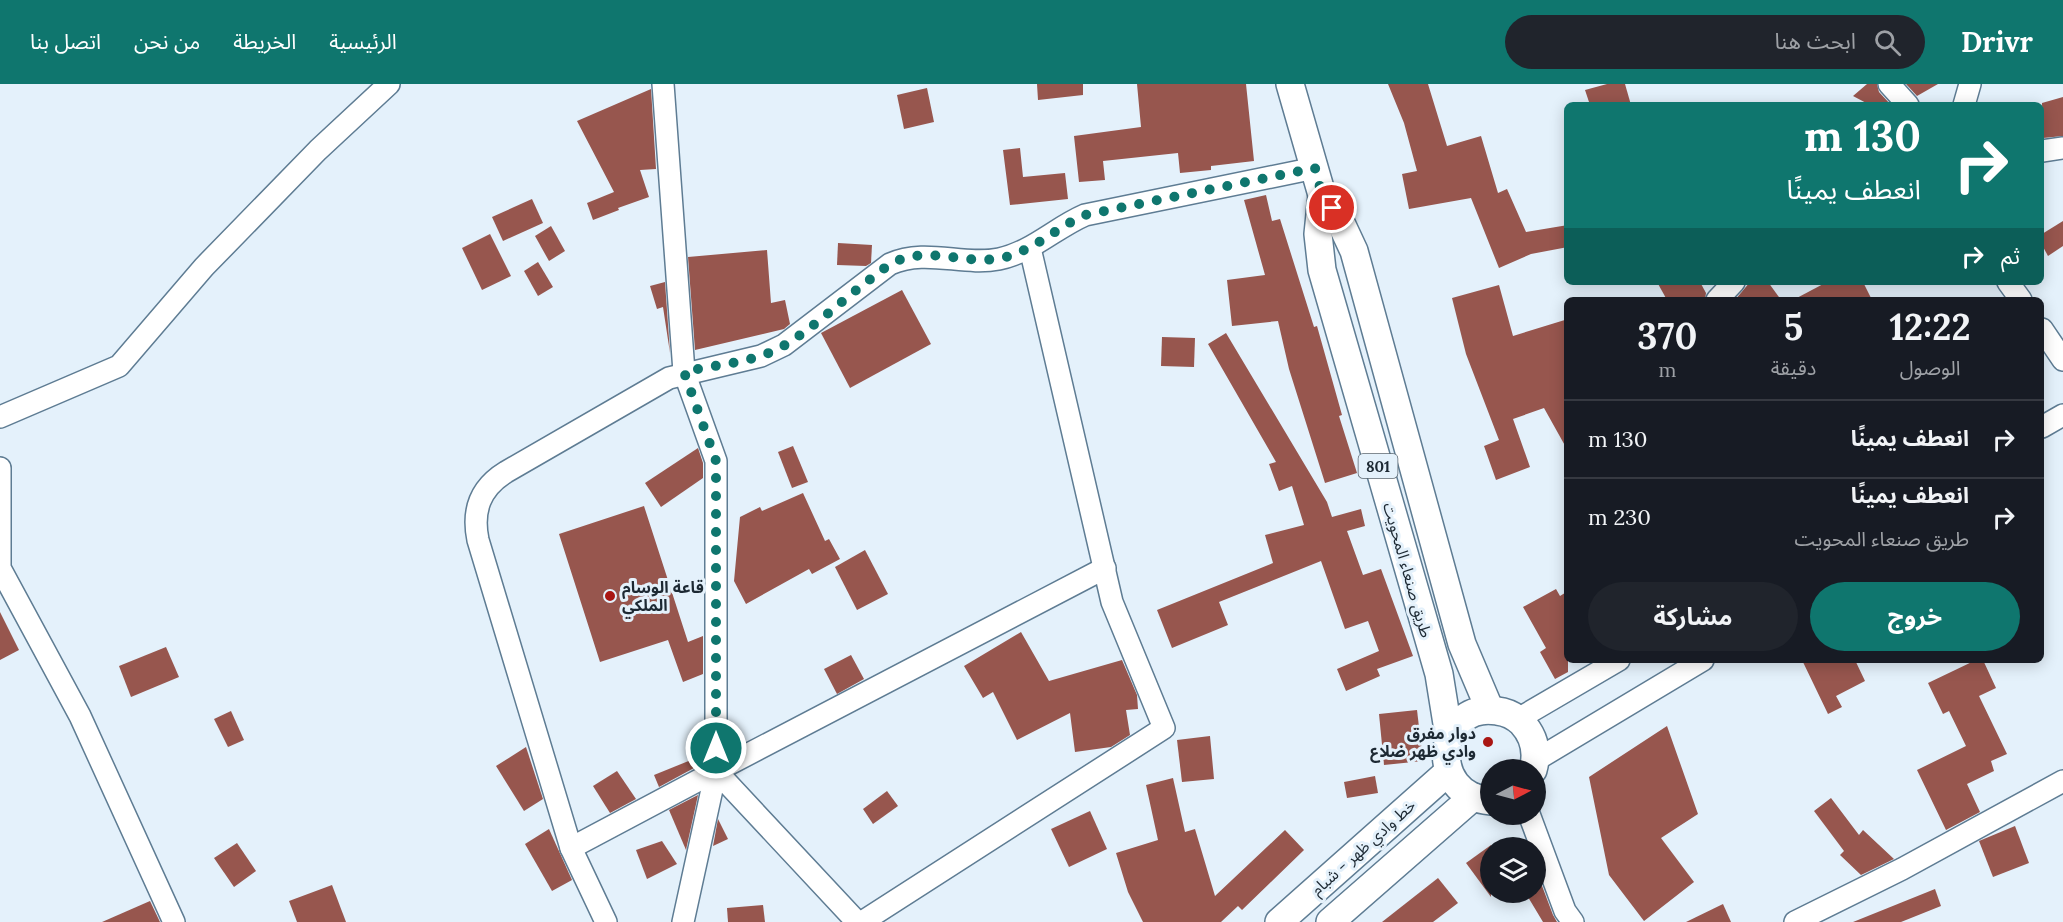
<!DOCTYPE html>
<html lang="ar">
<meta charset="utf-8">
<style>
:root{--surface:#171b24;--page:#20242c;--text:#f1f3f6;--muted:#9ea1a6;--line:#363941;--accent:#0f766e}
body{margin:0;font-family:Lora,"Noto Sans Arabic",serif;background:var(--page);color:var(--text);direction:rtl;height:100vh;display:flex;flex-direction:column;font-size:22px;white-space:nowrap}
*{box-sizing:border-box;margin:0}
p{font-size:20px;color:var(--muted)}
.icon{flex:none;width:33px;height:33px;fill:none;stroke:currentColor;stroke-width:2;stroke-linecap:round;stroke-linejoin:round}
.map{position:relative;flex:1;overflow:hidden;direction:ltr}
.drawer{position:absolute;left:1564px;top:213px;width:480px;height:366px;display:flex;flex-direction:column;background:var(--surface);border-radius:9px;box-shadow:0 3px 15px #0003;direction:rtl}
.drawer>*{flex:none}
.guide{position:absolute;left:1564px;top:18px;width:480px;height:183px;border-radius:9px;box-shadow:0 3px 15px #0003;direction:rtl;background:#0f766e;color:#fff;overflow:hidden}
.needle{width:39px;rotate:84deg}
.controls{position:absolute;left:1480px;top:675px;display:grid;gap:12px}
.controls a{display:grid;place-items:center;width:66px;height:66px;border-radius:50%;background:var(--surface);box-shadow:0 3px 15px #0003;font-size:30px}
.pin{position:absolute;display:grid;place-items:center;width:51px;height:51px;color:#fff;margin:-26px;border:3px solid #fff;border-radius:50%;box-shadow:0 2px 6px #0007}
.me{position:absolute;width:66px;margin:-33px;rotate:0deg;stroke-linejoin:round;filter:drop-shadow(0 0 4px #0008)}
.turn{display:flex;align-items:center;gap:21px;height:126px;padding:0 24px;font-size:27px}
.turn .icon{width:78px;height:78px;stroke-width:2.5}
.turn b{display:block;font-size:42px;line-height:51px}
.then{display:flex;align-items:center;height:57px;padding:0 24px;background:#0003;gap:12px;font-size:22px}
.eta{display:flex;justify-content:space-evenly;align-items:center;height:102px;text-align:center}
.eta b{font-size:36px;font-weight:700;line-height:42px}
.action{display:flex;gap:12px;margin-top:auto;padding:12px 24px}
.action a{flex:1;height:69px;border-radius:36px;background:var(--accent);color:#fff;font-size:24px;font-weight:700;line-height:69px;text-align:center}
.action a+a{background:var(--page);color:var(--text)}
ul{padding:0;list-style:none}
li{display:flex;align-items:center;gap:18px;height:78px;padding:0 24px;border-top:2px solid var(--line)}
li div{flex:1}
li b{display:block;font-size:22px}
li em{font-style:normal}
header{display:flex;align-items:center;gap:36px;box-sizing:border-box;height:84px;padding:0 30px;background:var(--accent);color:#fff}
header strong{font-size:28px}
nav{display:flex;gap:33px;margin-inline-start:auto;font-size:21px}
.search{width:420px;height:54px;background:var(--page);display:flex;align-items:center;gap:15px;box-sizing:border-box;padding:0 21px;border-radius:33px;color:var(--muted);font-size:22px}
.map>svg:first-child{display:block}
.building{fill:#97564e}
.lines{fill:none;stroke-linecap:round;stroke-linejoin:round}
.minor-casing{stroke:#5e7c93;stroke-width:24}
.major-casing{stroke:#5e7c93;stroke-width:30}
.minor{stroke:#fff;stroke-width:21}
.major{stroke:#fff;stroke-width:27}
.route{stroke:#0f766e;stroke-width:10;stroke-dasharray:0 18}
.poi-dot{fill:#a91613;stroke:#e4f1fb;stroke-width:2}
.labels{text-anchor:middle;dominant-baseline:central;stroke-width:6;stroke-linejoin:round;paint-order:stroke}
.shield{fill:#e4f1fb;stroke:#59656f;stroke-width:1.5}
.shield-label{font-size:15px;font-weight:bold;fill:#1d2933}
.street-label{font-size:16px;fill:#1d2933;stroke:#e4f1fb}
.poi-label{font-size:16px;font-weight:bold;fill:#1d2933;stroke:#e4f1fb;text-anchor:start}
</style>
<header>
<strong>Drivr</strong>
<div class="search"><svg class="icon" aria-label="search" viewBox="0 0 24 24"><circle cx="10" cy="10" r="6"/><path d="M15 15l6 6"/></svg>ابحث هنا</div>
<nav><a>الرئيسية</a><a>الخريطة</a><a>من نحن</a><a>اتصل بنا</a></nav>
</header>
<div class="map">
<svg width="2063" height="838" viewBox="0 0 2063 838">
<rect width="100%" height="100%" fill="#e4f1fb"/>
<g class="building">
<polygon points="1037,0 1083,0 1083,11 1038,16"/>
<polygon points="1137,0 1246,0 1254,77 1211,82 1211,86 1180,89 1178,69 1103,77 1105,96 1079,98 1074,52 1141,43"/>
<polygon points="1388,0 1428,0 1447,62 1481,52 1498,109 1507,105 1526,148 1568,141 1568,163 1531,170 1499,184 1471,114 1409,125 1402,90 1417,87 1404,39"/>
<polygon points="1607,0 1625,0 1631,21 1590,21 1585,6"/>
<polygon points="1867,0 1877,0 1879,8 1891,21 1870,21 1853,12"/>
<polygon points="1906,0 1938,0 1917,12"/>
<polygon points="927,4 934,38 904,45 897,11"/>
<polygon points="651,5 656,85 640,86 649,113 618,124 619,126 593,136 587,119 614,108 577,37"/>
<polygon points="2063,13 2063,52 2043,54 2042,19"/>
<polygon points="1020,64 1023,93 1065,89 1068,115 1010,121 1003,66"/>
<polygon points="1266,111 1272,137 1280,135 1314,243 1317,242 1342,331 1339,332 1357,389 1325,399 1289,285 1278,237 1232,242 1227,196 1265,191 1244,116"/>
<polygon points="532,115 543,139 503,157 492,133"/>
<polygon points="2063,137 2063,162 2048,172 2042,161 2042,150"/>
<polygon points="551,142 565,167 549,177 535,152"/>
<polygon points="490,150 511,192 482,206 462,164"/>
<polygon points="838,159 872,161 871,179 866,182 837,181"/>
<polygon points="767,166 771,219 785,216 790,240 784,245 695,266 688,173"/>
<polygon points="538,178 553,203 538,212 524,187"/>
<polygon points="665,198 670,269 663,223 657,225 650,202"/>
<polygon points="1657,198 1700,198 1706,209 1705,216 1667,216"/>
<polygon points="1750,198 1768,198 1781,216 1735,216"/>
<polygon points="1827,198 1863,198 1872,216 1793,216"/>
<polygon points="1499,201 1513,252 1568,235 1568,367 1544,324 1513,335 1530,383 1496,396 1484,362 1499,356 1466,270 1452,214"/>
<polygon points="902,206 931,260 850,304 821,249"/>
<polygon points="1226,249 1327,418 1332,433 1361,425 1365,442 1347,447 1363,491 1381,485 1413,572 1377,585 1380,592 1346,607 1337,585 1379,567 1368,537 1345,545 1321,477 1219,518 1228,541 1172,564 1157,526 1273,479 1265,451 1304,441 1292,402 1279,407 1269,380 1276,378 1208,260"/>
<polygon points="1162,253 1195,254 1194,283 1161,282"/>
<polygon points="793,362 808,398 792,404 778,368"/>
<polygon points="698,364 703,379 703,394 661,423 645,399"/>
<polygon points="803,409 825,457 829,455 840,475 812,490 809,485 746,520 734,497 740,433 760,423 762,427"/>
<polygon points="644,422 688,558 703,552 703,590 683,598 668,556 600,578 559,450"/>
<polygon points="865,466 888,510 857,526 835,483"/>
<polygon points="1556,505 1560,512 1568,507 1568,588 1555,595 1540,568 1546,564 1523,523"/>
<polygon points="0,528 19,566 0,576"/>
<polygon points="1021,548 1049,597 1122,576 1137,611 1138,625 1126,626 1130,651 1111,663 1075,668 1070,629 1017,656 993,608 983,614 964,582"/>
<polygon points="166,563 179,593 131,613 119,582"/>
<polygon points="851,571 864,595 837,610 824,585"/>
<polygon points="1802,576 1855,576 1865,597 1836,612 1842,623 1828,630"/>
<polygon points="1976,576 1983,576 1996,604 1979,612 2007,670 1991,677 1994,687 1967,700 1980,728 1946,746 1917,686 1966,662 1949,627 1943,630 1928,599"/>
<polygon points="1417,626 1423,677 1384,681 1379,630"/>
<polygon points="231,627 244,656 228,663 214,635"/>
<polygon points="1667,642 1698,730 1661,754 1694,798 1644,837 1609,791 1589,693"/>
<polygon points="1210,652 1214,695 1182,698 1177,656"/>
<polygon points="526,663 543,715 524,727 496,682"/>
<polygon points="691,676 694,684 659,703 654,691"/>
<polygon points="617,687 636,715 610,729 593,702"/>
<polygon points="1375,692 1378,709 1347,714 1344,698"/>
<polygon points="1173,694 1185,748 1195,745 1215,812 1285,746 1304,766 1242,826 1238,822 1221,838 1143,838 1128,808 1116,769 1158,756 1146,701"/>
<polygon points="887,707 898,722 873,740 863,725"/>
<polygon points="698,711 686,766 669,726"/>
<polygon points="1831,714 1859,751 1863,746 1894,775 1861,791 1840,771 1844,767 1814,727"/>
<polygon points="1090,727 1107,765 1069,783 1051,745"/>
<polygon points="718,735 728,755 713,762"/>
<polygon points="2015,742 2029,779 1993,793 1979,757"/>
<polygon points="549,745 572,796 552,807 525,760"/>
<polygon points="662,757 677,780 647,795 636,766"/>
<polygon points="237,759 256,787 234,803 214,774"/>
<polygon points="1491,761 1491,813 1466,779"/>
<polygon points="1536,786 1553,831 1557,838 1543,838 1525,808 1536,808"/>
<polygon points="1438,794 1458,819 1433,838 1382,838"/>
<polygon points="332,801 346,838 297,838 289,817"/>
<polygon points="1935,805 1941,822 1901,838 1853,838"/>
<polygon points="150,817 160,838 102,838"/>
<polygon points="1723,820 1731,838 1686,838"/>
<polygon points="763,821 765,838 728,838 727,824"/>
</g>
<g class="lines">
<g class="minor-casing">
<g id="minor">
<polyline points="1889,0 1908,21"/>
<polyline points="1964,21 1970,0"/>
<polyline points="2042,67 2063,64"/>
<polyline points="2008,198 2021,216"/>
<polyline points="1717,216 1734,198"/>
<polyline points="2042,245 2063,276"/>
<polyline points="0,333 119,282 204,183 318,66 389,0"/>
<polyline points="2042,343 2063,331"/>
<polyline points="0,384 0,484 80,632 174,838"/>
<polyline points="1518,635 1619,576"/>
<polyline points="1536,676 1703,576"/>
<polyline points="716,687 1105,484"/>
<polyline points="716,687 857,838"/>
<polyline points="1529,730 1565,827 1573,838"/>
<polyline points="571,764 716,687 716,377 684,288 663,0"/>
<path d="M606,838L571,764L478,456C472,427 480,404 506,388L669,294L761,272L784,261L890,180C926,164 962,182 999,175C1032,168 1055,144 1085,131L1315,84"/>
<polyline points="683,838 716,687"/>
<polyline points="862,838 1164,644 1112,518 1030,164"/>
<polyline points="1795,838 1902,785 2063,697"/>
</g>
</g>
<g class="major-casing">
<g id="major">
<polyline points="1290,0 1322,111 1340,137 1354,167 1462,560 1490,626"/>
<polyline points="1322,111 1318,150 1322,186 1439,590 1449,652"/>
<path d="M1491,717C1425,712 1437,617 1497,627C1506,628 1515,632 1522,639C1534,652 1538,668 1533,686"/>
<polyline points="1279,838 1448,688"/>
<polyline points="1330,838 1473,713"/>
</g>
</g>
<use href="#minor" class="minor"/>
<use href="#major" class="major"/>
</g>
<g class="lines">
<path class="route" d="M716,664V377L684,288C717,280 755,279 785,261C813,244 838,220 864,200C876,191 887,180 902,175C931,165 966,179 996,175C1031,170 1055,144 1085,131L1315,84L1322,111L1332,124"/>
</g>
<g class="poi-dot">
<circle cx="610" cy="512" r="6"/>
<circle cx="1488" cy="658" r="6"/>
</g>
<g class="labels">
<rect class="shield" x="1358.5" y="370" width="39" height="24" rx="4.5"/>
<g class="shield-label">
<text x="1378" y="382">801</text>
</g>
<g class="street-label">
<text transform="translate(1408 486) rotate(74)">طريق صنعاء المحويت</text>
<text transform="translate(1363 763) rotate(-42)">خط وادي ظهر - شبام</text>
</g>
<g class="poi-label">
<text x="622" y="503">قاعة الوسام<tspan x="622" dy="18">الملكي</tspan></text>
<text x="1476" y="649" text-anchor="end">دوار مفرق<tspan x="1476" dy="18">وادي ظهر ضلاع</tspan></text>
</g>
</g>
</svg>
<div class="controls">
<a><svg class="needle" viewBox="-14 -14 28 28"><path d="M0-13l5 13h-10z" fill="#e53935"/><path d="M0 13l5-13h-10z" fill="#9ea1a6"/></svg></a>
<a><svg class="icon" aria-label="layers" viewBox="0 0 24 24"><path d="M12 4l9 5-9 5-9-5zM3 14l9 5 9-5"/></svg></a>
</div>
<div class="pin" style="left:1332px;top:124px;background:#d93025"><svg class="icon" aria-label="arrive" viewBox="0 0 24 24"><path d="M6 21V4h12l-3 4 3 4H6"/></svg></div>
<svg class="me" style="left:716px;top:664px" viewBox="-20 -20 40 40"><circle r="17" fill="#0f766e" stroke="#fff" stroke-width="3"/><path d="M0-11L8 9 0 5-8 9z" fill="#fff"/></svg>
<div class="guide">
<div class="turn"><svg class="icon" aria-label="right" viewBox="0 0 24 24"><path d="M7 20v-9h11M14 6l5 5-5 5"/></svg><div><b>130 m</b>انعطف يمينًا</div></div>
<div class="then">ثم<svg class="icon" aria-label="right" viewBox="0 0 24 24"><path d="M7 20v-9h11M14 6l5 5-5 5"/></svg></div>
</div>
<section class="drawer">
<div class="eta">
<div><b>12:22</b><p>الوصول</p></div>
<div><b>5</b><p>دقيقة</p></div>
<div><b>370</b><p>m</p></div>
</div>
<ul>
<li><svg class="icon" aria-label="right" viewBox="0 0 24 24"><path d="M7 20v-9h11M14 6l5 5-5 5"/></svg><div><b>انعطف يمينًا</b></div><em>130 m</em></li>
<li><svg class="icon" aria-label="right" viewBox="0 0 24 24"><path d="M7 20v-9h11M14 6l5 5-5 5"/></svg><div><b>انعطف يمينًا</b><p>طريق صنعاء المحويت</p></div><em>230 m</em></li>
</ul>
<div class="action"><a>خروج</a><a>مشاركة</a></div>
</section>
</div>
